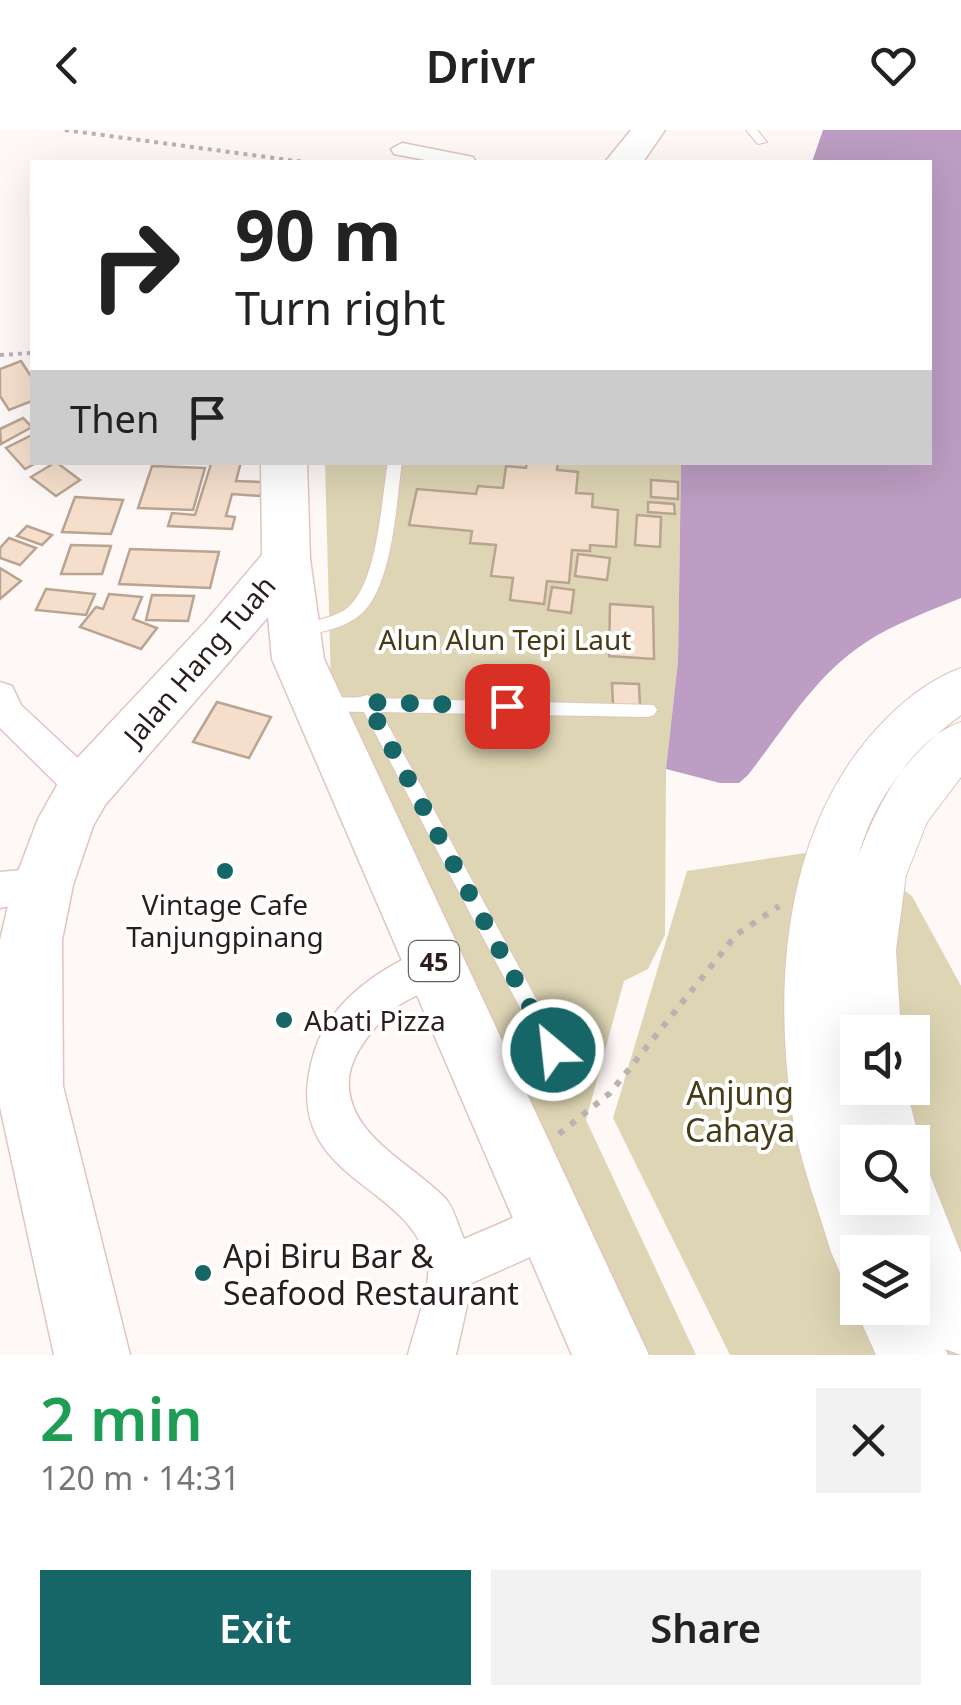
<!DOCTYPE html>
<meta charset="utf-8">
<style>
:root{--surface:#fff;--page:#f2f2f2;--text:#222;--muted:#767676;--accent:#176667}
body{margin:0;font-family:"Noto Sans",sans-serif;background:var(--page);color:var(--text);height:100vh;display:flex;flex-direction:column;font-size:38px;white-space:nowrap}
*{box-sizing:border-box;margin:0}
p{font-size:32px;color:var(--muted)}
.icon{flex:none;width:55px;height:55px;fill:none;stroke:currentColor;stroke-width:2;stroke-linecap:round;stroke-linejoin:round}
.map{position:relative;height:1225px;overflow:hidden}
.side{display:flex;flex-direction:column;background:var(--surface);flex:1}
.side>*{flex:none}
.guide{position:absolute;left:30px;top:30px;width:902px;height:305px;border-radius:0px;box-shadow:0 10px 40px #0002;background:#fff;color:var(--text);overflow:hidden}
.buttons{position:absolute;left:840px;top:885px;display:grid;gap:20px}
.buttons a{display:grid;place-items:center;width:90px;height:90px;border-radius:0px;background:var(--surface);box-shadow:0 10px 40px #0002;font-size:50px}
.pin{position:absolute;display:grid;place-items:center;width:85px;height:85px;color:#fff;margin:-42px;border-radius:20px;box-shadow:0 5px 15px #0006}
.me{position:absolute;width:110px;margin:-55px;rotate:332deg;stroke-linejoin:round;filter:drop-shadow(0 0 8px #0008)}
.turn{display:flex;align-items:center;gap:35px;height:210px;padding:0 40px;font-size:45px}
.turn .icon{width:130px;height:130px;stroke-width:2.5}
.turn b{display:block;font-size:70px;line-height:85px}
.then{display:flex;align-items:center;height:95px;padding:0 40px;background:#0003;gap:20px;font-size:38px}
.round{display:grid;place-items:center;flex:none;width:105px;height:105px;border-radius:0px;background:var(--page)}
.headline{display:flex;align-items:center;justify-content:space-between;height:170px;padding:0 40px}
h1{font-size:60px;font-weight:600;line-height:75px;color:#1e9e55}
.button{display:flex;gap:20px;margin-top:auto;padding:20px 40px}
.button a{flex:1;height:115px;border-radius:0px;background:var(--accent);color:#fff;font-size:40px;font-weight:600;line-height:115px;text-align:center}
.button a+a{background:var(--page);color:var(--text)}
header{display:flex;justify-content:space-between;align-items:center;height:130px;padding:0 40px;background:var(--surface);font-size:45px;font-weight:600}
.map>svg:first-child{display:block}
.green{fill:#ddd5b3;fill-rule:evenodd}
.water{fill:#bd9dc3}
.building{fill:#f5dfcc;stroke:#b9a492;stroke-width:2.5}
.lines{fill:none;stroke-linecap:round;stroke-linejoin:round}
.lane-casing{stroke:#e2c4bf;stroke-width:2}
.street-casing{stroke:#e2c4bf;stroke-width:3}
.secondary-casing{stroke:#e2c4bf;stroke-width:2}
.highway-casing{stroke:#e2c4bf;stroke-width:3}
.path-far1{stroke:#bab2b1;stroke-width:4;stroke-dasharray:4 5;stroke-linecap:butt}
.path{stroke:#bab2b1;stroke-width:6;stroke-dasharray:6 9;stroke-linecap:butt}
.lane{fill:#fff;fill-rule:evenodd}
.street{fill:#fff;fill-rule:evenodd}
.secondary{fill:#fff;fill-rule:evenodd}
.highway{fill:#fff;fill-rule:evenodd}
.route{stroke:#176667;stroke-width:18;stroke-dasharray:0 32.4}
.poi-dot{fill:#176667;stroke:#fff;stroke-width:4}
.labels{text-anchor:middle;dominant-baseline:central;stroke-width:8;stroke-linejoin:round;paint-order:stroke}
.shield{fill:#fff;stroke:#6a6261;stroke-width:2.5}
.shield-label{font-size:25px;font-weight:bold;fill:#2a1e1d}
.park-label{font-size:28px;fill:#453c16;stroke:#fff}
.street-label{font-size:28px;fill:#2a1e1d;stroke:#fff}
.poi-label{font-size:28px;fill:#2a1e1d;stroke:#fff}
.near-park-label{font-size:32px;fill:#453c16;stroke:#fff}
.near-poi-label{font-size:32px;fill:#2a1e1d;stroke:#fff;text-anchor:start}
</style>
<header><svg class="icon" aria-label="back" viewBox="0 0 24 24"><path d="M15 5l-7 7 7 7"/></svg>Drivr<svg class="icon" aria-label="heart" viewBox="0 0 24 24"><path d="M12 20l-8-8c-3-5 5-10 8-4 3-6 11-1 8 4z"/></svg></header>
<div class="map">
<svg width="961" height="1225" viewBox="0 0 961 1225">
<rect width="100%" height="100%" fill="#fef8f7"/>
<g class="green">
<polygon points="325,333 681,333 678,531 666,639 665,805 648,839 624,851 586,990 696,1225 607,1225 332,592"/>
<path d="M845,717L912,766L961,856V1225H730L613,988L687,741ZM858,902H912V958H858ZM858,1012H912V1068H858ZM858,1122H912V1178H858Z"/>
</g>
<path class="water" d="M823,0H961V468C925,483 887,496 855,520C812,551 781,603 748,645L739,653H720L666,639L678,531L681,333L930,332V32H812Z"/>
<g class="building">
<polygon points="21,231 32,248 32,271 9,280 0,266 0,239"/>
<polygon points="23,288 32,297 1,314 0,299"/>
<polygon points="32,305 32,332 38,332 25,339 6,318"/>
<polygon points="56,332 80,350 56,366 31,347"/>
<polygon points="241,332 236,351 264,352 260,366 232,364 226,386 235,387 232,399 168,396 172,383 195,385 211,334 185,333"/>
<polygon points="527,332 558,332 557,340 578,342 576,363 593,364 592,377 618,380 616,417 590,415 590,421 572,420 569,453 547,451 544,474 510,470 513,448 491,446 496,415 470,413 472,401 409,395 417,359 476,364 478,356 503,358 506,336 526,338"/>
<polygon points="152,336 205,338 193,380 138,378"/>
<polygon points="651,350 678,352 678,369 651,367"/>
<polygon points="75,367 123,370 111,404 62,402"/>
<polygon points="648,372 674,374 675,384 648,382"/>
<polygon points="637,385 661,387 660,417 635,415"/>
<polygon points="27,396 52,405 42,415 17,406"/>
<polygon points="9,408 36,418 20,435 0,428 0,418"/>
<polygon points="71,415 111,416 102,444 61,444"/>
<polygon points="130,419 219,422 210,458 119,454"/>
<polygon points="578,424 610,428 607,450 575,446"/>
<polygon points="0,438 21,451 0,469"/>
<polygon points="552,457 574,460 571,483 548,480"/>
<polygon points="46,459 95,464 86,485 36,480"/>
<polygon points="109,464 142,467 133,489 157,498 141,519 80,497 96,477 103,479"/>
<polygon points="152,465 194,466 188,491 146,490"/>
<polygon points="610,474 653,477 654,529 609,526"/>
<polygon points="612,553 639,554 640,576 613,575"/>
<polygon points="217,572 271,587 249,628 193,612"/>
</g>
<g class="lines">
<g class="lane-casing">
<g id="lane">
<polygon points="746,0 757,0 767,12 758,14"/>
<path d="M388,332H402C396,373 393,464 356,488C339,500 316,503 296,507L290,505L288,501L290,497C308,491 327,490 343,481C378,460 381,370 388,332Z"/>
<path d="M367,565L373,568L654,575L657,580L654,585L648,587L381,582L560,913L563,920L560,927L553,930L546,927L364,582L324,581L318,579L315,574L318,569C334,564 352,571 367,565Z"/>
</g>
</g>
<g class="street-casing">
<g id="street">
<polygon points="402,13 473,27 476,32 436,32 394,24 391,19"/>
<polygon points="0,552 12,556 21,575 98,647 103,658 98,669 85,674 72,669 0,598"/>
<polygon points="43,738 57,743 62,755 57,767 0,778 0,742"/>
<path d="M435,815L449,820L455,834C444,859 416,862 395,878C376,894 352,922 349,947C344,1004 410,1032 445,1068C454,1078 458,1096 464,1109L552,1071L568,1078L575,1094L568,1110L472,1153L456,1225H408C413,1204 431,1155 428,1136C414,1050 275,1052 314,923C330,869 385,835 435,815Z"/>
</g>
</g>
<g class="secondary-casing">
<path id="secondary" d="M961,538V585C912,621 874,667 858,727C876,678 909,610 961,592V647L927,692L906,745L896,820L901,902H858V926L847,917L849,948L858,935V958H906L920,1012L912,1031V1012H858V1068H912V1038L930,1045L961,1123V1225L945,1219L948,1225H876L855,1178L858,1172V1178H912V1122H858V1153L841,1145L831,1122C817,1074 797,1025 791,975C773,842 787,688 886,589C907,568 933,548 961,538Z"/>
</g>
<g class="highway-casing">
<g id="highway">
<polygon points="631,0 665,0 643,32 605,32"/>
<polygon points="261,332 307,332 310,429 324,529 649,1225 572,1225 272,529 268,487 105,675 93,696 73,755 62,810 63,956 130,1225 54,1225 0,977 0,810 13,755 38,689 65,641 206,491 262,425"/>
</g>
</g>
<g class="path-far1">
<polyline points="65,0 304,32"/>
<polyline points="0,225 32,223"/>
</g>
<polyline class="path" points="559,1004 610,963 736,805 779,776"/>
<use href="#lane" class="lane"/>
<use href="#street" class="street"/>
<use href="#secondary" class="secondary"/>
<use href="#highway" class="highway"/>
</g>
<g class="lines">
<polyline class="route" points="507,576 367,572 553,920"/>
</g>
<g class="poi-dot">
<circle cx="225" cy="741" r="10"/>
<circle cx="284" cy="890" r="10"/>
<circle cx="203" cy="1143" r="10"/>
</g>
<g class="labels">
<rect class="shield" x="409" y="811" width="50" height="40" rx="8"/>
<g class="shield-label">
<text x="434" y="831">45</text>
</g>
<g class="park-label">
<text x="505" y="509">Alun Alun Tepi Laut</text>
</g>
<g class="street-label">
<text transform="translate(199 530) rotate(-49)">Jalan Hang Tuah</text>
</g>
<g class="poi-label">
<text x="225" y="774">Vintage Cafe<tspan x="225" dy="32">Tanjungpinang</tspan></text>
<text x="304" y="890" text-anchor="start">Abati Pizza</text>
</g>
<g class="near-park-label">
<text x="740" y="962">Anjung<tspan x="740" dy="37">Cahaya</tspan></text>
</g>
<g class="near-poi-label">
<text x="223" y="1125">Api Biru Bar &amp;<tspan x="223" dy="37">Seafood Restaurant</tspan></text>
</g>
</g>
</svg>
<div class="buttons">
<a><svg class="icon" aria-label="sound" viewBox="0 0 24 24"><path d="M4 9h4l5-4v14l-5-4H4zM17 9q2 3 0 6"/></svg></a>
<a><svg class="icon" aria-label="search" viewBox="0 0 24 24"><circle cx="10" cy="10" r="6"/><path d="M15 15l6 6"/></svg></a>
<a><svg class="icon" aria-label="layers" viewBox="0 0 24 24"><path d="M12 4l9 5-9 5-9-5zM3 14l9 5 9-5"/></svg></a>
</div>
<div class="pin" style="left:507px;top:576px;background:#d93025"><svg class="icon" aria-label="arrive" viewBox="0 0 24 24"><path d="M6 21V4h12l-3 4 3 4H6"/></svg></div>
<svg class="me" style="left:553px;top:920px" viewBox="-20 -20 40 40"><circle r="17" fill="#176667" stroke="#fff" stroke-width="3"/><path d="M0-11L8 9 0 5-8 9z" fill="#fff"/></svg>
<div class="guide">
<div class="turn"><svg class="icon" aria-label="right" viewBox="0 0 24 24"><path d="M7 20v-9h11M14 6l5 5-5 5"/></svg><div><b>90 m</b>Turn right</div></div>
<div class="then">Then<svg class="icon" aria-label="arrive" viewBox="0 0 24 24"><path d="M6 21V4h12l-3 4 3 4H6"/></svg></div>
</div>
</div>
<section class="side">
<div class="headline"><div><h1>2 min</h1><p>120 m · 14:31</p></div><a class="round"><svg class="icon" aria-label="close" viewBox="0 0 24 24"><path d="M6 6l12 12M18 6L6 18"/></svg></a></div>
<div class="button"><a>Exit</a><a>Share</a></div>
</section>
